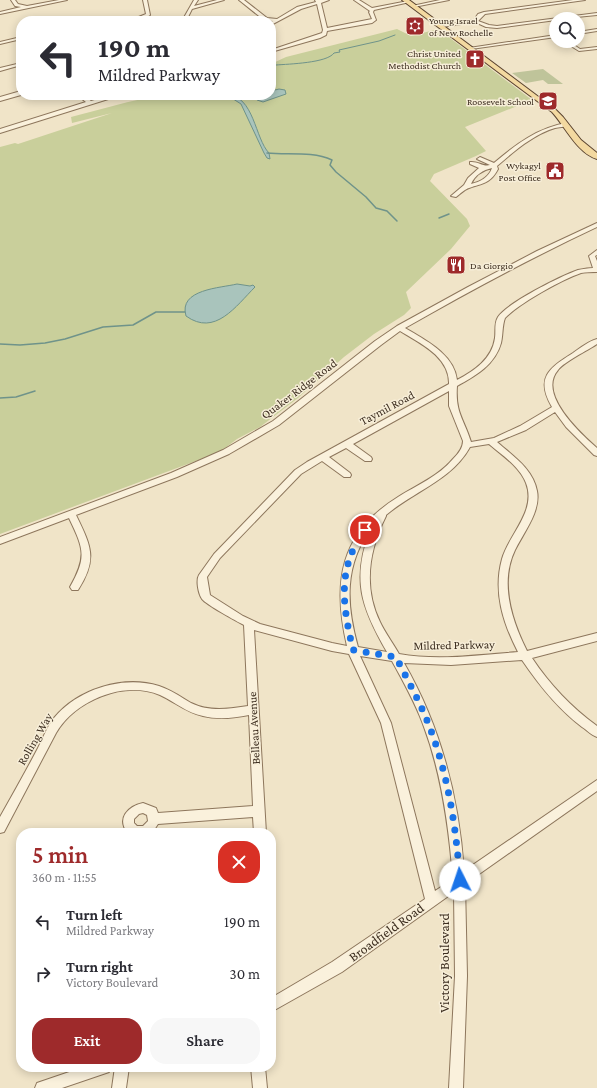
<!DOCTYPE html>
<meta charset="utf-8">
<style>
:root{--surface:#fff;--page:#f7f7f7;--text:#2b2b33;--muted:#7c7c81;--accent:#9e2a2b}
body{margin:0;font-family:"Crimson Pro",serif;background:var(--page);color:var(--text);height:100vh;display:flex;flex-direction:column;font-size:15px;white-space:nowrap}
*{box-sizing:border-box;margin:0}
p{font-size:13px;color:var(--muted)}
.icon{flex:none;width:22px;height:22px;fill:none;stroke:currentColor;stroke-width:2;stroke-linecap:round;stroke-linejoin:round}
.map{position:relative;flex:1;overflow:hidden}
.sheet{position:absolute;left:16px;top:828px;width:260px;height:244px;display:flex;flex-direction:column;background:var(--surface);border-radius:16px;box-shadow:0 2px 10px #0003}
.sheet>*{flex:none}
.guide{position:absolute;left:16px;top:16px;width:260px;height:84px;border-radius:16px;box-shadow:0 2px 10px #0003;background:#fff;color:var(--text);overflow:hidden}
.fabs{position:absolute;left:549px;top:12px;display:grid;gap:8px}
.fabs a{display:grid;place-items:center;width:36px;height:36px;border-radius:50%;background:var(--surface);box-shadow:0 2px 10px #0003;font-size:20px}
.pin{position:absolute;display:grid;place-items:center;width:34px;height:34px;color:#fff;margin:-17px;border:2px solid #fff;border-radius:50%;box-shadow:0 1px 4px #0007}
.me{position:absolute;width:44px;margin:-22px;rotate:356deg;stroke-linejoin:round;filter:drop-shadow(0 0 3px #0008)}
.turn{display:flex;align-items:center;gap:14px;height:84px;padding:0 16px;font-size:18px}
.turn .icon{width:52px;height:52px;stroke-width:2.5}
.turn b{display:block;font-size:28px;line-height:34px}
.round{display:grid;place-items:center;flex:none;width:42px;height:42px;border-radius:16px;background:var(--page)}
.headline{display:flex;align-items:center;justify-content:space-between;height:68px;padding:0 16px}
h1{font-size:24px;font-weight:600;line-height:30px;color:var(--accent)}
.button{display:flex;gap:8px;margin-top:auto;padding:8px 16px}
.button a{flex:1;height:46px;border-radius:16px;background:var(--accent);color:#fff;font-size:16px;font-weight:600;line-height:46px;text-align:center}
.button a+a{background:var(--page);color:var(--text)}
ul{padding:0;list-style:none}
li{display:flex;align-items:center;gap:12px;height:52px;padding:0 16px}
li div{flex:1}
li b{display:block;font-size:15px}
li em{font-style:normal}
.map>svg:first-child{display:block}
.green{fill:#c9cf9b}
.cemetery{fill:#bfc49a}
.water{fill:#a9c4bc;stroke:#6f938a}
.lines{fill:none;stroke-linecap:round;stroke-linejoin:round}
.stream-far1{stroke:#6f938a;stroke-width:1}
.stream{stroke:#6f938a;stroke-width:1.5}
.minor-casing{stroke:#8d765c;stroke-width:2}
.major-casing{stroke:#5b4430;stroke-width:2}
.minor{fill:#faf1dc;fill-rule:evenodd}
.major{fill:#f3d9a0;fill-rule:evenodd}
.route{stroke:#1a73e8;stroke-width:7;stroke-dasharray:0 12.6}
.labels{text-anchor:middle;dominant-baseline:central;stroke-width:3;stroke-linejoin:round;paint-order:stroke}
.far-poi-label{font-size:10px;fill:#3d2e20;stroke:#f7eed8;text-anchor:end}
.street-label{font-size:12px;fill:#3d2e20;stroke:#f7eed8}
.near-street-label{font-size:14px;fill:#3d2e20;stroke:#f7eed8}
</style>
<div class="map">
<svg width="597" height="1088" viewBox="0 0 597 1088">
<rect width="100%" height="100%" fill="#f0e4c8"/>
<polygon class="green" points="397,29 411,36 438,29 532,100 465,127 486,151 476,156 434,174 430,181 467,219 470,226 451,249 406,292 411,308 404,315 374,334 344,357 298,398 260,427 237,439 220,452 0,534 0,147 15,143 18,144 112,113 72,123 71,117 128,102 161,95 271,95 271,64 286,57"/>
<polygon class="cemetery" points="543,69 563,84 548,84 543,80 526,83 512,73"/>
<g class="water">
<polygon points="279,89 285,90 286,94 263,102 257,100 257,99 263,95 271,95 271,91"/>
<path d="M227,95C254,95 255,139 269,153L270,159L267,158L264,153L241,104Z"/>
<path d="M237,284L250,286L253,285L255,287C236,306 215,337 186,316C178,289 221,288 237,284Z"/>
</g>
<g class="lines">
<path class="stream-far1" d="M271,67L276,65C289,64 327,63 334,53L340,52L339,50L379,41L395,35"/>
<g class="stream">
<path d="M267,153C289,155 312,151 332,160L330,165L336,172L366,197L376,208L387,211L397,221"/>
<polyline points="439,218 449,214"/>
<polyline points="0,344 20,345 45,343 65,339 103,327 133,325 156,312 185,312"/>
<polyline points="0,398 16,397 35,391"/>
</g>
<g class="minor-casing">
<g id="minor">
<polygon points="11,0 15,0 18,4 27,6 59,0 67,0 0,14 0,12 21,7 15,6"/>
<polygon points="143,0 147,0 150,15 144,19 129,21 146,14"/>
<polygon points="194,0 198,0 194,6 217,0 224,0 192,9 186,21 182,21"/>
<polygon points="239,0 244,0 267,18 277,19 297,7 316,2 315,0 329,0 321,3 327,28 372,19 369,12 370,11 354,0 359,0 372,8 408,1 410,2 374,10 373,12 376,20 372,23 327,31 326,35 320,38 271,52 271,50 322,33 323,30 317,4 301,9 271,25 271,22 273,21 264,20"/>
<polygon points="440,0 449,0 414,7 412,6"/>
<polygon points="573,0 585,0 485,14 478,21 489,25 497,26 597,13 597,15 556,19 556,20 497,28 486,27 475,22 442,27 440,26 474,20 478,14 484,12"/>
<polygon points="597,29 597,31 578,34 578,32"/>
<polygon points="556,35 556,37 471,49 469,48"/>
<polygon points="21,37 21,39 0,44 0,42"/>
<polygon points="563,41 568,41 580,49 597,47 597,49 579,51"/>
<polygon points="21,63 21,65 0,71 0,68"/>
<polygon points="21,91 21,95 0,101 0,97"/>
<polygon points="77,95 83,95 91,101 112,95 121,95 0,133 0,129 86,102"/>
<path d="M566,123L568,124V126C564,127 559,127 555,128C534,134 513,152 497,166L498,169C490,184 483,183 469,188C465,189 460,194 456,197L451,196L464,185L468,178L479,168L470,164V162C478,161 483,167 490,165L477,159L480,157L494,163C516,144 538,128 566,123ZM492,168C489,177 480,182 471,184C475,175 483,170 492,168Z"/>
<path d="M597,223V227C531,258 468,292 405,328C425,340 454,354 457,380C474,371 492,359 495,338C496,331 494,323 498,317C507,303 561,276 578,270C583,269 588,268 593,268L589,256L597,250V255L595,256L597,261V272C592,272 586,272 581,273C561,280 520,303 505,318C502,326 503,335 501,343C495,365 475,376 457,386C455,413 464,419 471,442L494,438L520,426L552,407C535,378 549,368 573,353C580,348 589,341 597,339V344C587,351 565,361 558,370C537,394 580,433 597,448V456L594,455L566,427L555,412L526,430L497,442C513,456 533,469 537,491C541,511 524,532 515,550C499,583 512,621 527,651L597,633V641L532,658C550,685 571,707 597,726V737C591,735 587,730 582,727C557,708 539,685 522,660L451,665L404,663C441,727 459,798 464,871L597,780V791L465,884L467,976L463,1088H449L455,976L454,892L342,972L271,1012V998L332,962L425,899L381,723L349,654L332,651L254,630L266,833H254L253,817L158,824L152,833H128C116,819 128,806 143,803L156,808L158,813L253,806L249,715C234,718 218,720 203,716C187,713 175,702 160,695C123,680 75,701 56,733L4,832L0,833V817C13,794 26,771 38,748C43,738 47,727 54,718C78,689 123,675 159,686C171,690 181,697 191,703C209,712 229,709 248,706L244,625C236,621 207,605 202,599C198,593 196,580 199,575L214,554L295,470L307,462L449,384C450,357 420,343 400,331L381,345L279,425L229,454L177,477L76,515C91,546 98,559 78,590H72L70,587C87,557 84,549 69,518L0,544V537L171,473L223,450L273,421L375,341L397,326L468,287L537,251ZM449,391V406L463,441C463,448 458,454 453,459C439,476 417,485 398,497C340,533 332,582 347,646L332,643L260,624L243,616L210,595L207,577L220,558L301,474L322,461L344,477H350L351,475L350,473L329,457L346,448L365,461H371L372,459L371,457L353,444ZM489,444C502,455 520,467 526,483C537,511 509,534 502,559C493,592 503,623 518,652C479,655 438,661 399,654C393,643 385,633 380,622C363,587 369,550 386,516V515C414,491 451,481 470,447ZM371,528C351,579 361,607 387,652L358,647C346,604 344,566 371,528ZM360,656L392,661C404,683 416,704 424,727C442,775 449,828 453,879L435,891L391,723ZM143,813L147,815L148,821L143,826H137L134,823V819L139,814Z"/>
<polygon points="84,1067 111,1067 109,1072 62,1088 35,1088 37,1083"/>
<polygon points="115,1067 129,1067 126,1088 112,1088"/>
<polygon points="251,1067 265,1067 267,1088 253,1088"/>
</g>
</g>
<g class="major-casing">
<path id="major" d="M402,0H409L556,110L563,117L581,140L597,153V159C577,153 565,126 552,112Z"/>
</g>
<use href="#minor" class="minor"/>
<use href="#major" class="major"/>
</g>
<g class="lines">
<path class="route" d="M365,530C336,569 343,606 353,650L396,657C407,679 419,700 428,723C448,773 456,827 460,880"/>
</g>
<defs>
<g id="synagogue-square" transform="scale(1)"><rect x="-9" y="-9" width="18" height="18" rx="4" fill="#9e2a2b" stroke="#f7eed8"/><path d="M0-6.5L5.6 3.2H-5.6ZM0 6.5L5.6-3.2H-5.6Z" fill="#fff"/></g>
<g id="church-square" transform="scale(1)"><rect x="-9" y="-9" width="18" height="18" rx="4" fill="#9e2a2b" stroke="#f7eed8"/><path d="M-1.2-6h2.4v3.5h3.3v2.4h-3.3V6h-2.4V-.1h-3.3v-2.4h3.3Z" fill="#fff"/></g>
<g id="school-square" transform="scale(1)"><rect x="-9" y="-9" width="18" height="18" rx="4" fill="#9e2a2b" stroke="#f7eed8"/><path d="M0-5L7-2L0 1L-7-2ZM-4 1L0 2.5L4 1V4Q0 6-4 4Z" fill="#fff"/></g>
<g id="civic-square" transform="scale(1)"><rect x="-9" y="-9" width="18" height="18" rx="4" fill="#9e2a2b" stroke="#f7eed8"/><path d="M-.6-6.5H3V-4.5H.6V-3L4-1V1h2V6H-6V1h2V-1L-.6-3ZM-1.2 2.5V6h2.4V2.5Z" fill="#fff"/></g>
<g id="restaurant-square" transform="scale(1)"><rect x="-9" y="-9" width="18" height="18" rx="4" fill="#9e2a2b" stroke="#f7eed8"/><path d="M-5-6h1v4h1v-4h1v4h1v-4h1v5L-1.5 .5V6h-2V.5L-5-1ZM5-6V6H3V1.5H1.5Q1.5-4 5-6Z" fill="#fff"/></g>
</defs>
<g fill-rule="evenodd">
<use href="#synagogue-square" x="415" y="26"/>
<use href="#church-square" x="475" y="59"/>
<use href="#school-square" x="548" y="101"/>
<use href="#civic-square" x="555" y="171"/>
<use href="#restaurant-square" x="456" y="265"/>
</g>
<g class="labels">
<g class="far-poi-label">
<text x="429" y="20" text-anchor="start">Young Israel<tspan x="429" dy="12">of New Rochelle</tspan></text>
<text x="461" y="53">Christ United<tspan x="461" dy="12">Methodist Church</tspan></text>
<text x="534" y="101">Roosevelt School</text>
<text x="541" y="165">Wykagyl<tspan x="541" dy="12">Post Office</tspan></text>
<text x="470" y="265" text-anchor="start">Da Giorgio</text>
</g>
<g class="street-label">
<text transform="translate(299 389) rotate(-37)">Quaker Ridge Road</text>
<text transform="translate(387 408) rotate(-28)">Taymil Road</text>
<text transform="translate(454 645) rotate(-1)">Mildred Parkway</text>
<text transform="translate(254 728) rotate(-93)">Belleau Avenue</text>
<text transform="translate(35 739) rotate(-60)">Rolling Way</text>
</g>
<g class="near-street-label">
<text transform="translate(386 932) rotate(-36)">Broadfield Road</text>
<text transform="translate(444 963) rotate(-90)">Victory Boulevard</text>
</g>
</g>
</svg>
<div class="fabs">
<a><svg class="icon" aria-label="search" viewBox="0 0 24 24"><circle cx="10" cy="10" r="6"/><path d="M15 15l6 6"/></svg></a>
</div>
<div class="pin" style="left:365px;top:530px;background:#d93025"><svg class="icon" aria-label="arrive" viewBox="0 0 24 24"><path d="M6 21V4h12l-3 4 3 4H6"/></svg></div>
<svg class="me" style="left:460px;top:880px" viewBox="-20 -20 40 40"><circle r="19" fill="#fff"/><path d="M0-13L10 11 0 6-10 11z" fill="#1a73e8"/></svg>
<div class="guide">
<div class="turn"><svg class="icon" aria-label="left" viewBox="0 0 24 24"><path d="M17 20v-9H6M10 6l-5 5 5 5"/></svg><div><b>190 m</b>Mildred Parkway</div></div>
</div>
<section class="sheet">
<div class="headline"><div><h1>5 min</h1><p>360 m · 11:55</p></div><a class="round" style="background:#d93025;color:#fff"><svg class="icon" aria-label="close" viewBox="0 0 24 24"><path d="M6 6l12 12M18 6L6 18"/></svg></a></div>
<ul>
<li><svg class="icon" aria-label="left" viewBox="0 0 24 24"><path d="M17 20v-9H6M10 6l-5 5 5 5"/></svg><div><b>Turn left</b><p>Mildred Parkway</p></div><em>190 m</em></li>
<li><svg class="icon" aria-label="right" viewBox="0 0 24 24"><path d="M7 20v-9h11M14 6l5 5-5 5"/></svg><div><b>Turn right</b><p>Victory Boulevard</p></div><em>30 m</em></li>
</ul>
<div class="button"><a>Exit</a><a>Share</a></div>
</section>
</div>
